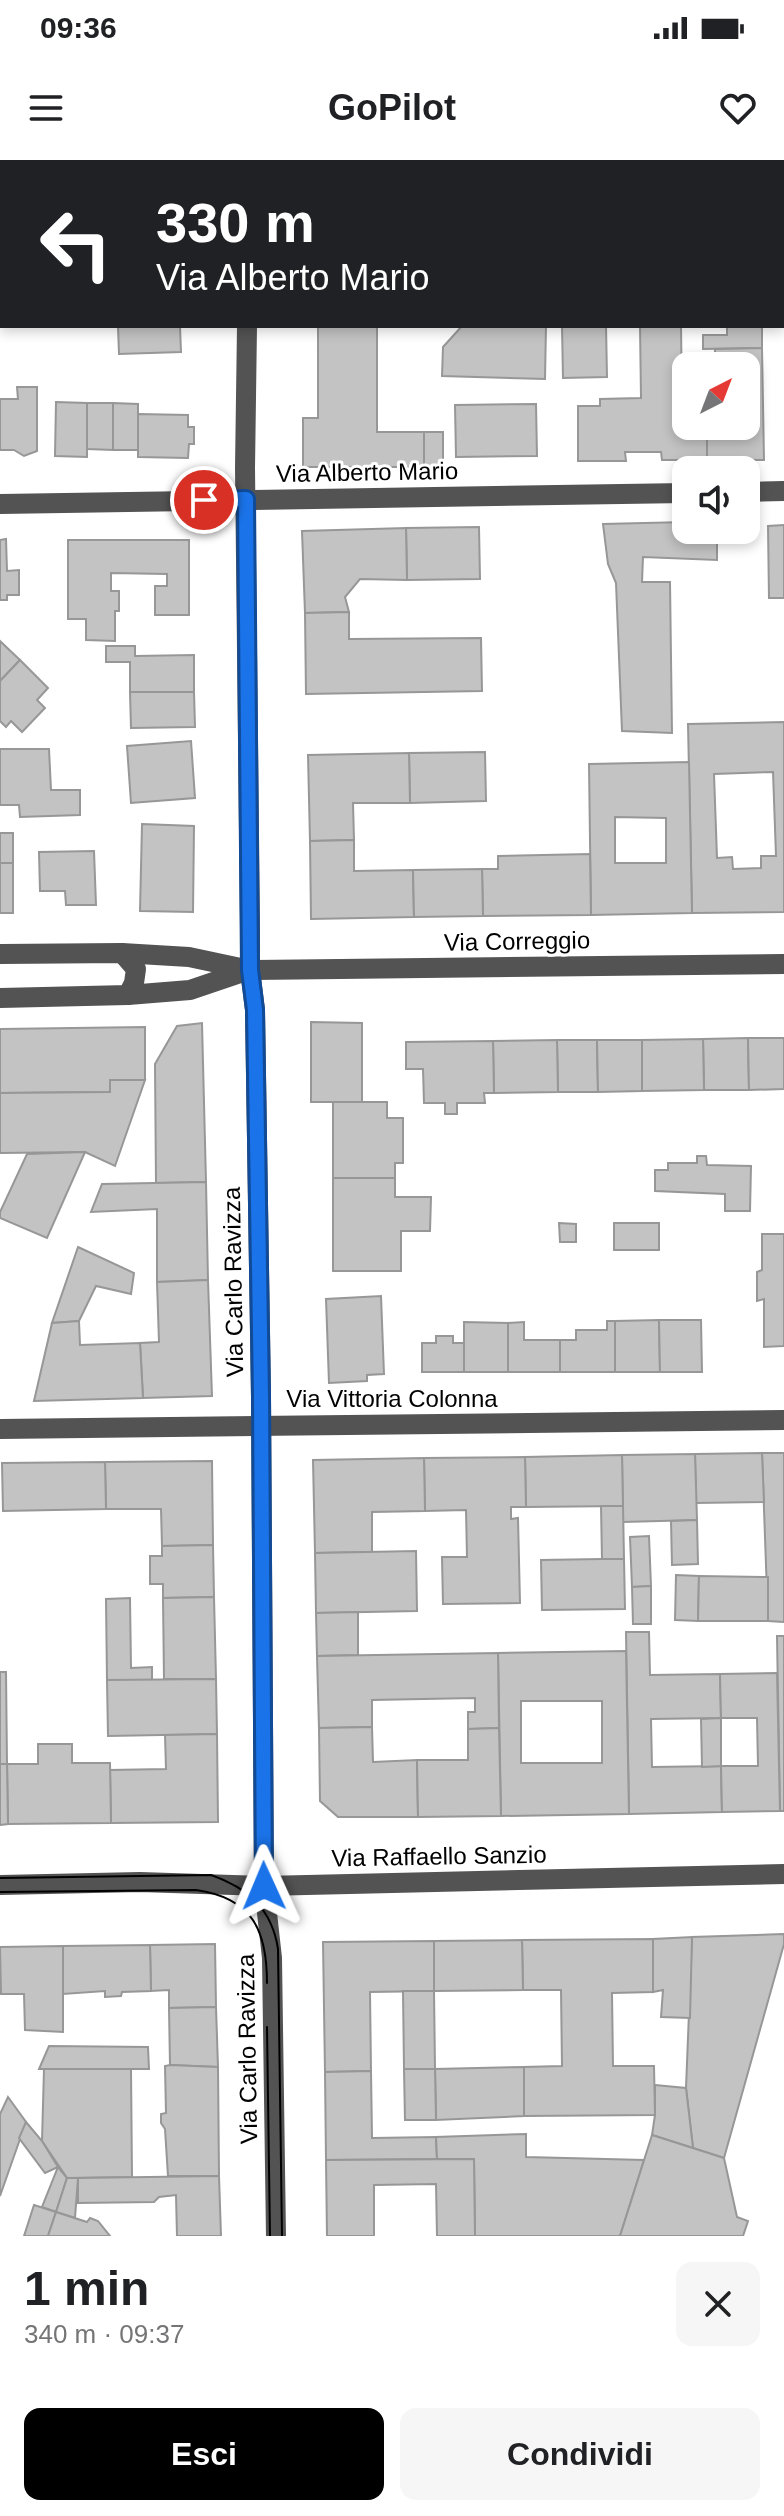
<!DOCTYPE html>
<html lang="it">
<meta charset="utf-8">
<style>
:root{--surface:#fff;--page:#f6f6f6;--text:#202124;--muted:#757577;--accent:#000}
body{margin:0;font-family:Arial,sans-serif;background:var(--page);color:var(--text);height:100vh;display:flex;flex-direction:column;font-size:30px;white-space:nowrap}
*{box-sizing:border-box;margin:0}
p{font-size:26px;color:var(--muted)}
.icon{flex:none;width:44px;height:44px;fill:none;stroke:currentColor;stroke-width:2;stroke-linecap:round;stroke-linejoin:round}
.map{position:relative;height:2076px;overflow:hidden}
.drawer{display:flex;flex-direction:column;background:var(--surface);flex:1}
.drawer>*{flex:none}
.hud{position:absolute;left:0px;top:0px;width:784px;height:168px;box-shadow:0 4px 12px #0003;background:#202124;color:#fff;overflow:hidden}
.needle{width:52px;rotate:42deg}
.buttons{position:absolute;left:672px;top:192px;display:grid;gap:16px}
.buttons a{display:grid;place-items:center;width:88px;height:88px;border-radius:16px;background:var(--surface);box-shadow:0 4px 12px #0003;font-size:40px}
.pin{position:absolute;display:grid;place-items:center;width:68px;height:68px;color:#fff;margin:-34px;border:4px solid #fff;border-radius:50%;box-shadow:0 2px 8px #0007}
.me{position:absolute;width:88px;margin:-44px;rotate:359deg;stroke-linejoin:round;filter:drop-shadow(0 0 6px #0008)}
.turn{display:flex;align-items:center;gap:28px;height:168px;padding:0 24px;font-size:36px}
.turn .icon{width:104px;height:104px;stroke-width:2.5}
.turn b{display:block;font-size:56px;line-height:68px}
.round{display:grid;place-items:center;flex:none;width:84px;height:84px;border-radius:16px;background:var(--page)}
.summary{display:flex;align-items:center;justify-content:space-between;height:136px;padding:0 24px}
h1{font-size:48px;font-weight:600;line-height:60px}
.action{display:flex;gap:16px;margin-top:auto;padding:16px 24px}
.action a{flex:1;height:92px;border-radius:16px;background:var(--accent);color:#fff;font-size:32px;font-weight:600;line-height:92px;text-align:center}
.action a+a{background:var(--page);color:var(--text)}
.status{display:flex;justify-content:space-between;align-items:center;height:56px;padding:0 40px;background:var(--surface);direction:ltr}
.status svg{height:22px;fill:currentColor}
header{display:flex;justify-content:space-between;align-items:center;height:104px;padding:0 24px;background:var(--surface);font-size:36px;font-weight:600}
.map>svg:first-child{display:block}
.building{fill:#c3c3c3;stroke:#979797;stroke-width:2;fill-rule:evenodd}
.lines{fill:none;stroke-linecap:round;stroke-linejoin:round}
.minor{stroke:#535353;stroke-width:20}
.tram{stroke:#000;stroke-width:2}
.route-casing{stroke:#114b97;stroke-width:20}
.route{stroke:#1a73e8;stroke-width:14}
.labels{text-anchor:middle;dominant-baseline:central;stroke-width:6;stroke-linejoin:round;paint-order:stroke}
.street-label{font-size:24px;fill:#000;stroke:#fff}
</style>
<div class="status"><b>09:36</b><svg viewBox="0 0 49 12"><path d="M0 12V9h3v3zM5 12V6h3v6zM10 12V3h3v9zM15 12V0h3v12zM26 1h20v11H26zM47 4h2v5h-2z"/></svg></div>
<header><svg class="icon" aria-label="menu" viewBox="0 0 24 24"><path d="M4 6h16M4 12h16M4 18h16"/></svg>GoPilot<svg class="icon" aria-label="heart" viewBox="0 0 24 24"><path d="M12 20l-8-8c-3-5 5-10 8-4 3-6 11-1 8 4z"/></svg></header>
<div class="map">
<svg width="784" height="2076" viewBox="0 0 784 2076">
<rect width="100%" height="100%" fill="#fff"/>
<g class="building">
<rect x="298" y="0" width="52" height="2"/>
<rect x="666" y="0" width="65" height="2"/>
<rect x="0" y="60" width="2" height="62"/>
<polygon points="118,166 180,166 181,192 119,194"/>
<polygon points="318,166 377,166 377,272 424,272 424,307 303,307 303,258 318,258"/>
<polygon points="462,166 546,166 545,219 442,216 443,187"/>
<polygon points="562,166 606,166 607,217 563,218"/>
<polygon points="640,166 681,166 682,240 686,240 686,266 707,266 707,300 662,300 661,292 625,292 626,301 578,301 578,246 600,246 600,239 641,238"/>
<polygon points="727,166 762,166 762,188 703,189 703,175 727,175"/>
<polygon points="762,188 764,300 707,300 707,266 746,266 746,206 715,206 715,189"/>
<polygon points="17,227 37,227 37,291 24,296 14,290 0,290 0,239 18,239"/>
<polygon points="56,242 87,243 87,297 55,296"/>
<polygon points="87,243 113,243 113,290 87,289"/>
<polygon points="113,243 138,244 138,290 113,290"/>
<polygon points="536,244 537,296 456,297 455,245"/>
<polygon points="138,254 188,255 188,267 194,267 194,284 189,284 188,298 138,297"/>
<rect x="424" y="272" width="19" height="35"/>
<polygon points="686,362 686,370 717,370 717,400 643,397 642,422 670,422 672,573 622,571 616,423 608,404 603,364"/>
<polygon points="784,365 784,438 769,438 768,366"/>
<polygon points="479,367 480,419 407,420 406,368"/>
<polygon points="406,368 407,420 360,419 345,437 349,452 305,453 302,371"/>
<polygon points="6,379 7,411 19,410 19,435 7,435 7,440 0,440 0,380"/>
<polygon points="68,380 189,380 189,455 155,455 155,426 167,426 167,414 111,413 111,431 119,431 119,451 115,451 115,481 86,480 86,459 68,459"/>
<polygon points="349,452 349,479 481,478 482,531 306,534 305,453"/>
<polygon points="0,481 20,500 0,521"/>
<polygon points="106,486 135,486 135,496 194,495 194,532 130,532 130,502 106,502"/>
<polygon points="20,500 48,528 37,540 45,548 22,572 11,561 6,567 0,561 0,521"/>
<polygon points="130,532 194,532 195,567 131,568"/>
<path d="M784,562V752L692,753L688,564ZM773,612L776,696H761V708L733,709L732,697L717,698L714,614Z"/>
<polygon points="191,581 195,638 131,643 127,586"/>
<polygon points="0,589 49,589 51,630 80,630 80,655 20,657 19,645 0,645"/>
<polygon points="485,592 486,641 410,643 409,593"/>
<polygon points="409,593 410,643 353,643 354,680 310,681 308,595"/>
<path d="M689,602L692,753L591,755L589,604ZM615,657L666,658V703H615Z"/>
<polygon points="142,664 194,666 193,752 140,751"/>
<rect x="0" y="673" width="13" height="30"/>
<polygon points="354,680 354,711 413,710 414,757 311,759 310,681"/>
<polygon points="94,691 96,745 66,745 65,731 40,731 39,692"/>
<polygon points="590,694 591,755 483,756 482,709 498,709 498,696"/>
<rect x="0" y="703" width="13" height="50"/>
<polygon points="482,709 483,756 414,757 413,710"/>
<polygon points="311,862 362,863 362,942 311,942"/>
<polygon points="202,863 206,1022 156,1023 155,904 177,866"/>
<polygon points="145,867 145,920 110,920 110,932 0,933 0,869"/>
<polygon points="748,878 749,930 704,930 703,879"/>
<polygon points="748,878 784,878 784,929 749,930"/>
<polygon points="703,879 704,930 642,931 642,880"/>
<polygon points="557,880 597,880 598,932 558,932"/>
<polygon points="557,880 558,932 494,933 493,881"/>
<polygon points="597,880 642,880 642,931 598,932"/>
<polygon points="493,881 494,933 484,933 485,943 457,943 457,954 445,954 445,943 424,943 423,909 406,909 406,882"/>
<polygon points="110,920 145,920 115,1006 85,992 0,993 0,933 110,932"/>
<polygon points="333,942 387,942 387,958 403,958 403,1003 395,1003 395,1018 333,1018"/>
<polygon points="85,992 47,1078 0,1058 0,1052 27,994"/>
<polygon points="697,996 706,996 707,1005 751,1006 750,1051 725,1051 725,1034 655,1031 655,1010 668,1010 668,1003 697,1003"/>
<polygon points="333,1018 395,1018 395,1037 431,1037 430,1071 401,1071 401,1111 333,1111"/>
<polygon points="206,1022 208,1120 157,1122 157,1049 91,1052 102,1024"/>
<polygon points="559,1063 576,1064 576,1082 560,1082"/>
<rect x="614" y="1063" width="45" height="27"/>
<polygon points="762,1074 784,1074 784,1186 764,1187 764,1139 757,1141 757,1112 762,1110"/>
<polygon points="78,1087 134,1113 131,1134 96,1126 79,1161 52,1163"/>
<polygon points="208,1120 212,1236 143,1238 140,1183 159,1182 157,1122"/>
<polygon points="381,1136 384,1214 367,1215 367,1221 329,1223 326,1139"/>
<polygon points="659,1160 660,1212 615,1212 615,1161"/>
<polygon points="659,1160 701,1160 702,1212 660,1212"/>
<polygon points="79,1161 80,1185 140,1183 143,1238 34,1241 52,1163"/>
<polygon points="607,1161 615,1161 615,1212 560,1212 560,1180 576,1180 576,1170 607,1170"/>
<polygon points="464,1162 508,1163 508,1212 464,1212"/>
<polygon points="524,1162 524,1180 560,1180 560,1212 508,1212 508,1163"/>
<polygon points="436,1176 453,1176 453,1183 464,1183 464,1212 422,1212 422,1183 436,1183"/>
<polygon points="762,1293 784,1293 784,1462 768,1461"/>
<polygon points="762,1293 764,1342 696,1343 695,1294"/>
<polygon points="695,1294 697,1360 623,1362 622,1295"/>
<polygon points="622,1295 623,1346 526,1347 525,1297"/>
<polygon points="525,1297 526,1347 511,1347 511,1359 518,1358 520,1443 443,1444 442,1397 467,1397 466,1350 425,1351 424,1298"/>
<polygon points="424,1298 425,1351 372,1352 372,1392 315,1393 313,1300"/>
<polygon points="212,1301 213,1385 162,1386 161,1349 106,1349 105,1302"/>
<polygon points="105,1302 106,1349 3,1351 2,1303"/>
<polygon points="601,1346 623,1346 624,1399 602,1399"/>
<polygon points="697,1360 698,1404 672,1405 671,1361"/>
<polygon points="649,1376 651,1426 632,1427 630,1377"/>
<polygon points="213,1385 214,1437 163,1438 163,1424 150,1424 150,1396 162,1396 162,1386"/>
<polygon points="416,1391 417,1451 316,1453 315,1393"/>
<polygon points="602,1399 624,1399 625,1449 542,1450 541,1400"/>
<polygon points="676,1415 699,1416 698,1461 675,1460"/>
<polygon points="699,1416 768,1417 768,1461 698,1461"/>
<polygon points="651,1426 651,1464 633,1464 632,1427"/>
<polygon points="214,1437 216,1519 164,1519 163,1438"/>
<polygon points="130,1438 131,1508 152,1507 152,1520 107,1520 106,1439"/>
<polygon points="358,1452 358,1495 317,1496 316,1453"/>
<polygon points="626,1472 649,1472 650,1515 720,1514 721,1558 651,1559 652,1607 721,1606 722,1652 629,1654"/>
<polygon points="777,1476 784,1476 784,1651 780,1651"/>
<path d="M626,1491L629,1654L501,1656L498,1493ZM521,1541H602V1603H521Z"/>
<polygon points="498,1493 499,1568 468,1569 468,1552 475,1552 475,1538 372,1540 372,1567 319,1568 317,1496"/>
<polygon points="0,1512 6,1512 7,1604 0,1604"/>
<polygon points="777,1513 780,1651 722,1652 721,1606 758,1606 757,1558 721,1558 720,1514"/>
<polygon points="216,1519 217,1574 108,1576 107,1520"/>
<polygon points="721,1558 721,1606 702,1607 701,1559"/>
<polygon points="372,1567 373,1602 417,1600 418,1657 338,1657 320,1641 319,1568"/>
<polygon points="499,1568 501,1656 418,1657 417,1600 468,1600 468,1569"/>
<polygon points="217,1574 218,1662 111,1663 110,1610 166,1609 165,1575"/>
<polygon points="38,1584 72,1584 72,1603 110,1603 111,1663 8,1664 7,1604 38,1604"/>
<polygon points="0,1604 7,1604 8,1664 0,1665"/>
<polygon points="784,1774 784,1784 724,1998 693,1988 686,1928 692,1777"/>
<polygon points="692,1777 690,1858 661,1857 663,1830 653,1832 653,1779"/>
<polygon points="653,1779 653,1832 612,1833 613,1906 654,1906 655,1955 524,1956 524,1907 562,1906 561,1830 523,1830 522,1780"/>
<polygon points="522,1780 523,1830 434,1831 434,1781"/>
<polygon points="434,1781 434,1831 370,1832 371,1911 325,1912 323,1782"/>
<polygon points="215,1784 216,1847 169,1848 169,1830 151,1831 150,1785"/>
<polygon points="150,1785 151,1831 122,1832 121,1836 105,1837 105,1831 63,1834 63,1786"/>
<polygon points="63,1786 63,1872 25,1870 24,1834 1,1834 0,1787"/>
<polygon points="403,1831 434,1831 435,1909 404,1909"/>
<polygon points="216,1847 218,1907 170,1905 169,1848"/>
<polygon points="49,1886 148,1887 149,1909 39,1909"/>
<polygon points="170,1905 218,1907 219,2016 168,2016 165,1969 161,1963 161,1954 166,1953 165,1906"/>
<polygon points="524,1907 524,1956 436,1960 435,1909"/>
<polygon points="44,1909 131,1909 132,2017 67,2018 42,1981"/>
<polygon points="404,1909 435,1909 436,1960 405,1960"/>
<polygon points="371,1911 372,1978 436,1977 437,1999 326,2000 325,1912"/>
<polygon points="655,1925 686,1928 693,1988 652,1975 655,1955"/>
<polygon points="8,1937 26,1962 0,2036 0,1954"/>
<polygon points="26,1962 42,1981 58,2007 45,2013 19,1978"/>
<polygon points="526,1974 526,1997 644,2000 620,2076 475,2076 474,1999 437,1999 436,1977"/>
<polygon points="652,1975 724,1998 737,2057 748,2061 743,2076 620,2076"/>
<polygon points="474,1999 475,2076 437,2076 436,2024 374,2025 374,2076 327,2076 326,2000"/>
<polygon points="58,2007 67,2018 56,2052 42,2047"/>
<polygon points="219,2016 221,2076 177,2076 176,2035 159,2037 154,2042 78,2043 78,2018"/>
<polygon points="67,2018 78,2018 75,2058 56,2052"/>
<polygon points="34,2045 56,2052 48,2076 24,2076"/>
<polygon points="56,2052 87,2062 90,2058 98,2061 110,2076 48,2076"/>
</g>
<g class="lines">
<g class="minor">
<polyline points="249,2 249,0"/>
<polyline points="247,166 245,308 250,765 250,810 255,850 261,1236 264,1726 272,1798 276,2076"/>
<polyline points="746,332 784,331"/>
<polyline points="0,344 686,333"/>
<polyline points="122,793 136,809 134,823 128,835"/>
<polyline points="0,794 122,793 189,797 250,810 784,804"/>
<polyline points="0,838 128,835 190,830 246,811"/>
<polyline points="0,1269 784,1260"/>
<polyline points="0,1725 140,1722 264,1726 784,1714"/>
</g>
<g class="tram">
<path d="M0,1718L211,1715C248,1728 272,1749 278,1789L282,2076"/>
<path d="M0,1732L196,1730C253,1738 267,1771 267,1823"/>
<polyline points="267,1867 270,2076"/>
</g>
</g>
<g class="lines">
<g class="route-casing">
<polyline id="route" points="204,340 246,339 250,810 255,850 261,1236 264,1726"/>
</g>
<use href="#route" class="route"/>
</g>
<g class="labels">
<g class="street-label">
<text transform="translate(367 312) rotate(-1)">Via Alberto Mario</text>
<text transform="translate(517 781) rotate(-1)">Via Correggio</text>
<text transform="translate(233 1122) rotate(-91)">Via Carlo Ravizza</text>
<text x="392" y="1238">Via Vittoria Colonna</text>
<text transform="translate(439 1696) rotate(-1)">Via Raffaello Sanzio</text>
<text transform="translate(247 1889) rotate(-91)">Via Carlo Ravizza</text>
</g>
</g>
</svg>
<div class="buttons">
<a><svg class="needle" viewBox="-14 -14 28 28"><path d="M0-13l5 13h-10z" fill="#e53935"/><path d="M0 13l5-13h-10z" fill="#757577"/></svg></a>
<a><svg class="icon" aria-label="sound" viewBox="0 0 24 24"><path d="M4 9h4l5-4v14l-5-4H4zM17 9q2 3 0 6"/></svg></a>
</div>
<div class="pin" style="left:204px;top:340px;background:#d93025"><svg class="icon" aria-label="arrive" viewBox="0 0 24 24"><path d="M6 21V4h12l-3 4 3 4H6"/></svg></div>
<svg class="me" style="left:264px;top:1726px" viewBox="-20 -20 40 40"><path d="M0-17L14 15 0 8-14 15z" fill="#1a73e8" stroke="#fff" stroke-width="4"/></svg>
<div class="hud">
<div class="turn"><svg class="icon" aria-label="left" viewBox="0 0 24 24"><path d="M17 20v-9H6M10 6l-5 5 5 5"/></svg><div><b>330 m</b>Via Alberto Mario</div></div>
</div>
</div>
<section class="drawer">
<div class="summary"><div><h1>1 min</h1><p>340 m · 09:37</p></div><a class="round"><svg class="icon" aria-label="close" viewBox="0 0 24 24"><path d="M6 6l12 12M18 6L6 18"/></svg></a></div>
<div class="action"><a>Esci</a><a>Condividi</a></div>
</section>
